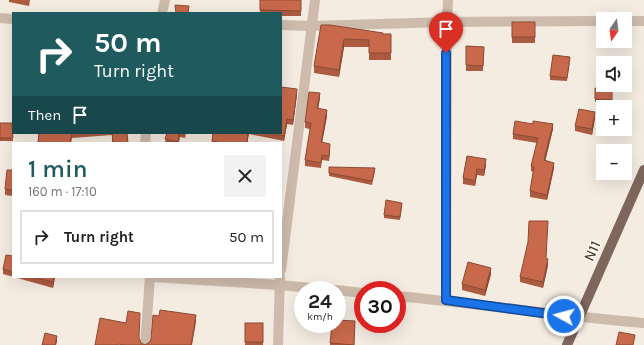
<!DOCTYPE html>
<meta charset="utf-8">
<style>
:root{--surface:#fff;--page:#f2f2f2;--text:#222;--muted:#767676;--line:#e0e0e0;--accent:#1f5a5e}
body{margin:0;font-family:Karla,sans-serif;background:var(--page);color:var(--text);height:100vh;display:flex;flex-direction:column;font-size:15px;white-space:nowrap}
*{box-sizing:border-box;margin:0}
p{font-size:13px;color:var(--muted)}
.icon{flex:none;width:22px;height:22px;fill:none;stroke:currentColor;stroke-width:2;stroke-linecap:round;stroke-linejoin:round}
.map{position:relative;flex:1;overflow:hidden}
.drawer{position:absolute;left:12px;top:142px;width:270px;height:136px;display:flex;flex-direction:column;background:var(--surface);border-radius:0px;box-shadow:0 4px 16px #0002}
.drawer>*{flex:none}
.hud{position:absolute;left:12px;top:12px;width:270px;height:122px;border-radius:0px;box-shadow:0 4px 16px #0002;background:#1f5a5e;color:#fff;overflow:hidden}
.needle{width:26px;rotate:194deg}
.buttons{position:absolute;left:596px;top:12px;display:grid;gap:8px}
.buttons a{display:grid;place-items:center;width:36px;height:36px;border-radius:0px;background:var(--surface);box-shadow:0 4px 16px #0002;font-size:20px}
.speed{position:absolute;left:294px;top:281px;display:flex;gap:8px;font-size:20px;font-weight:700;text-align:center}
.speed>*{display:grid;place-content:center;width:52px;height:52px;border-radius:50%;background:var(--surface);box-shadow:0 4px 16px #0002;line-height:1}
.speed small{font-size:10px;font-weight:400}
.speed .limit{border:6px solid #d22;background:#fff;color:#111}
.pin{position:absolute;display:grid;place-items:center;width:34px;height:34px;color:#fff;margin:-41px -17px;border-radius:50% 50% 50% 0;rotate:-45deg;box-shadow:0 0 4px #0007}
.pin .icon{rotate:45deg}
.me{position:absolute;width:44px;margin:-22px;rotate:277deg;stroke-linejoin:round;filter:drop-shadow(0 0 3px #0008)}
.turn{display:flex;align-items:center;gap:14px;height:84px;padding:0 16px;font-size:18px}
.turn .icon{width:52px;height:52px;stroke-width:2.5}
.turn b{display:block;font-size:28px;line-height:34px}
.then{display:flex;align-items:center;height:38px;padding:0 16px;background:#0003;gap:8px;font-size:15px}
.round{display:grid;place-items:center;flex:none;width:42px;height:42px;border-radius:0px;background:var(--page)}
.summary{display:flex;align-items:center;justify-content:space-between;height:68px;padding:0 16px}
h1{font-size:24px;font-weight:600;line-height:30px;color:var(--accent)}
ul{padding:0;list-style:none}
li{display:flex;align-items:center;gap:12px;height:54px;margin:0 8px 6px;padding:0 8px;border:2px solid var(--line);border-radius:0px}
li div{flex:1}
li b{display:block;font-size:15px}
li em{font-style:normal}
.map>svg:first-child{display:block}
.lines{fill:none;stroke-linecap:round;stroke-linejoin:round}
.street{stroke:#cdbbac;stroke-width:10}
.primary{stroke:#7d675c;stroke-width:10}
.wall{fill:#ac5a40}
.shaded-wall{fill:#8c4a34}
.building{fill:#c8694b;stroke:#8c4a34}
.route-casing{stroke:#114b97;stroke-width:10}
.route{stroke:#1a73e8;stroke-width:7}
.labels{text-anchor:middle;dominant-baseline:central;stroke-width:3;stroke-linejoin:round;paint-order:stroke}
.street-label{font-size:15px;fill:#3b302b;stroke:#fbf5ee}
</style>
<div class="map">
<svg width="644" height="345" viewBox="0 0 644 345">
<rect width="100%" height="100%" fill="#f4ebe1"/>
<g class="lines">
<g class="street">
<polyline points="162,13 165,0"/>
<polyline points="0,18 13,19"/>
<polyline points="625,21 644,21"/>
<polyline points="281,25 312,26 447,22 603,21"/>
<polyline points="145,143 146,133"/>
<polyline points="281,270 315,0"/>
<polyline points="152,277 279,285 334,290"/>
<polyline points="337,290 363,293"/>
<path d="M397,296C480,304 561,316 644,323"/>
<polyline points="446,300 447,22 448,0"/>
<polyline points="145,345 150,277"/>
<polyline points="278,345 280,277"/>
</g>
<polyline class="primary" points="567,345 644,170"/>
</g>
<g class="wall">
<polygon points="9,0 30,0 29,6 9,2"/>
<polygon points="260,0 301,0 301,16 281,16 281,13 260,13"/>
<rect x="512" y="22" width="23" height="21"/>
<polygon points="321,25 383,34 391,34 391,60 369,60 369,47 344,47 339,77 314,73 314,66"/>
<polygon points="466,46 484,47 483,71 466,71"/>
<polygon points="570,60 567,81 550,80 550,76"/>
<polygon points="595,88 612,88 612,103 595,102"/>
<polygon points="297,94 293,125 287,124 284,141 249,134 247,143 212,143 213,133 281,133"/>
<polygon points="320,98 318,109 327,116 322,143 330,149 329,161 322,160 321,168 305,166 305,160 310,129 305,128 305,122"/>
<polygon points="595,118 592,135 575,131 575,126"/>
<polygon points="0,123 12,123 13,141 0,141"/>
<polygon points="553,129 545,161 554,168 547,200 530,197 530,191 533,172 531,171 531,166 537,143 513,139 513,134"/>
<polygon points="39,133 131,133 131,134 127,134 128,143 112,143 112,135 72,138 71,143 38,143"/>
<polygon points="167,133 186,133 185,138 180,137 179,143 165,143"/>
<polygon points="467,156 486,165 484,176 477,175 475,186 463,184 463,178"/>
<polygon points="329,167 375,171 372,185 329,176"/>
<polygon points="13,170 13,196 5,195 5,189"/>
<polygon points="402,206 400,220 384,218 384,215"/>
<polygon points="13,256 13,277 55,277 53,288 3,274 3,269"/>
<polygon points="546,259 548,265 543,288 520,282 520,277"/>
<polygon points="491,274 485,296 462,290 462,284"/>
<rect x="245" y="323" width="18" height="22"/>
<polygon points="332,324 355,327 354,345 330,345"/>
</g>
<g class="shaded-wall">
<polygon points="344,39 344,47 339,77 339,70"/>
<polygon points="297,89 297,94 293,125 293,120"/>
<polygon points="320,93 320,98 317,114 317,108"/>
<polygon points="327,110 327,116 321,148 321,142"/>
<polygon points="595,112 595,118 592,135 592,129"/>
<polygon points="287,119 287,124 284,141 284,136"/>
<polygon points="553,124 553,129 544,166 544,160"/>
<polygon points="248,133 249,133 247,143"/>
<polygon points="330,144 330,149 329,161 329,156"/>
<polygon points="486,159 486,165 484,176 484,170"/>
<polygon points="554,163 554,168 547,200 547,195"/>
<polygon points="477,169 477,175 475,186 475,181"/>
<polygon points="548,259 548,265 543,288 543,282"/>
<polygon points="491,268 491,274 485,296 485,290"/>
<polygon points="54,277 55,277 53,288 53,282"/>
<polygon points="196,315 196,322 192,345 191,345"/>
<polygon points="57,336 57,342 56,345 55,345"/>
</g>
<g class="building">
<polygon points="260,0 301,0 301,11 260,10"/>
<polygon points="175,5 189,6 188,13 176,13"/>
<rect x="512" y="22" width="23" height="15"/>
<polygon points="321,25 330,25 383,33 383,34 391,34 391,53 369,53 369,40 344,39 339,70 314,66"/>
<polygon points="466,46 484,47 483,66 466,65"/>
<polygon points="553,55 570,57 567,78 550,76"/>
<polygon points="281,87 297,89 293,120 287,119 284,136 269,133 281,133"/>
<polygon points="595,88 612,88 612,100 595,99"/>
<polygon points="309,92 320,93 317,108 327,110 321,142 330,144 329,156 322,155 321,163 305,160 311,123 305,122"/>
<polygon points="579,109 595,112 592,129 575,126"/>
<polygon points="515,121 533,124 533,121 553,124 544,160 554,163 547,195 530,191 534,167 531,166 538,138 513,134"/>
<polygon points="0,123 12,123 13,138 0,138"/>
<polygon points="39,133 76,133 72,133 70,143 38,143"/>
<polygon points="112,133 127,133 128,143 113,143"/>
<polygon points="167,133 179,133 178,142 165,139"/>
<polygon points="213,133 248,133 247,143 223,143 212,141"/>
<polygon points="467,156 486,159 484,170 477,169 475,181 463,178"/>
<polygon points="329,167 375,168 372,181 329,173"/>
<polygon points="7,170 13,170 13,190 5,189"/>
<polygon points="386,200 402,203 400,217 384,215"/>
<polygon points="529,221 548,221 546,258 548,259 543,282 520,277 528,242"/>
<polygon points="6,255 13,256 13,272 3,269"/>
<polygon points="468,262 491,268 485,290 462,284"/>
<polygon points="33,277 54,277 53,282"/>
<polygon points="160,310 196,315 191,345 125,345 118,344 118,345 95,345 100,318 126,323 128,311 140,313 139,338 141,343 145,345 150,342 151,339 153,315 159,316"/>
<polygon points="337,320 355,321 354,345 330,343 332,324 337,324"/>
<rect x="245" y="323" width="18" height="19"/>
<polygon points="619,332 635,335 633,345 616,345"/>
<polygon points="45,333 57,336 55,345 42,345"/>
</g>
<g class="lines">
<g class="route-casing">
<polyline id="route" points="446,53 446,300 564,316"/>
</g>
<use href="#route" class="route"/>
</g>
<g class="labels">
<g class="street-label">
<text transform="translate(592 251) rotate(-66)">N11</text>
</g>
</g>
</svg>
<div class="buttons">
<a><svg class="needle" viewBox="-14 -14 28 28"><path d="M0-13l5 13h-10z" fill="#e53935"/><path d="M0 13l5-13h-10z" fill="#767676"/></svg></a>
<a><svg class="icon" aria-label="sound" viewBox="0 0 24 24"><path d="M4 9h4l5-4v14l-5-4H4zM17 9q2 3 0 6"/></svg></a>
<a>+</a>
<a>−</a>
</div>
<div class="speed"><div>24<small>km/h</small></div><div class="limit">30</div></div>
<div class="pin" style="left:446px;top:53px;background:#d93025"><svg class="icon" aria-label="arrive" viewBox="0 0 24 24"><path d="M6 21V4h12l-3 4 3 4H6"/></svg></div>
<svg class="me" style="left:564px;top:316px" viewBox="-20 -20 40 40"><circle r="17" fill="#1a73e8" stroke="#fff" stroke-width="3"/><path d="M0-11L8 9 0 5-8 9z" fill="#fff"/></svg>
<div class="hud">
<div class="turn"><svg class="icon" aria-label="right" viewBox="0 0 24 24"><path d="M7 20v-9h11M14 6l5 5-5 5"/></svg><div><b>50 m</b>Turn right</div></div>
<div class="then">Then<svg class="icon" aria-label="arrive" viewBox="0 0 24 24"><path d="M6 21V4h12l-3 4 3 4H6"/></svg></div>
</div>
<section class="drawer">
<div class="summary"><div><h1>1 min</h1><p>160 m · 17:10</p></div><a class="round"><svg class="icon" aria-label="close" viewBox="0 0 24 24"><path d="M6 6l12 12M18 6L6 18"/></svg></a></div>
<ul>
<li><svg class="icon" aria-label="right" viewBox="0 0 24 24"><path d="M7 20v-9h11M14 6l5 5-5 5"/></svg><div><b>Turn right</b></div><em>50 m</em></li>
</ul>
</section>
</div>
